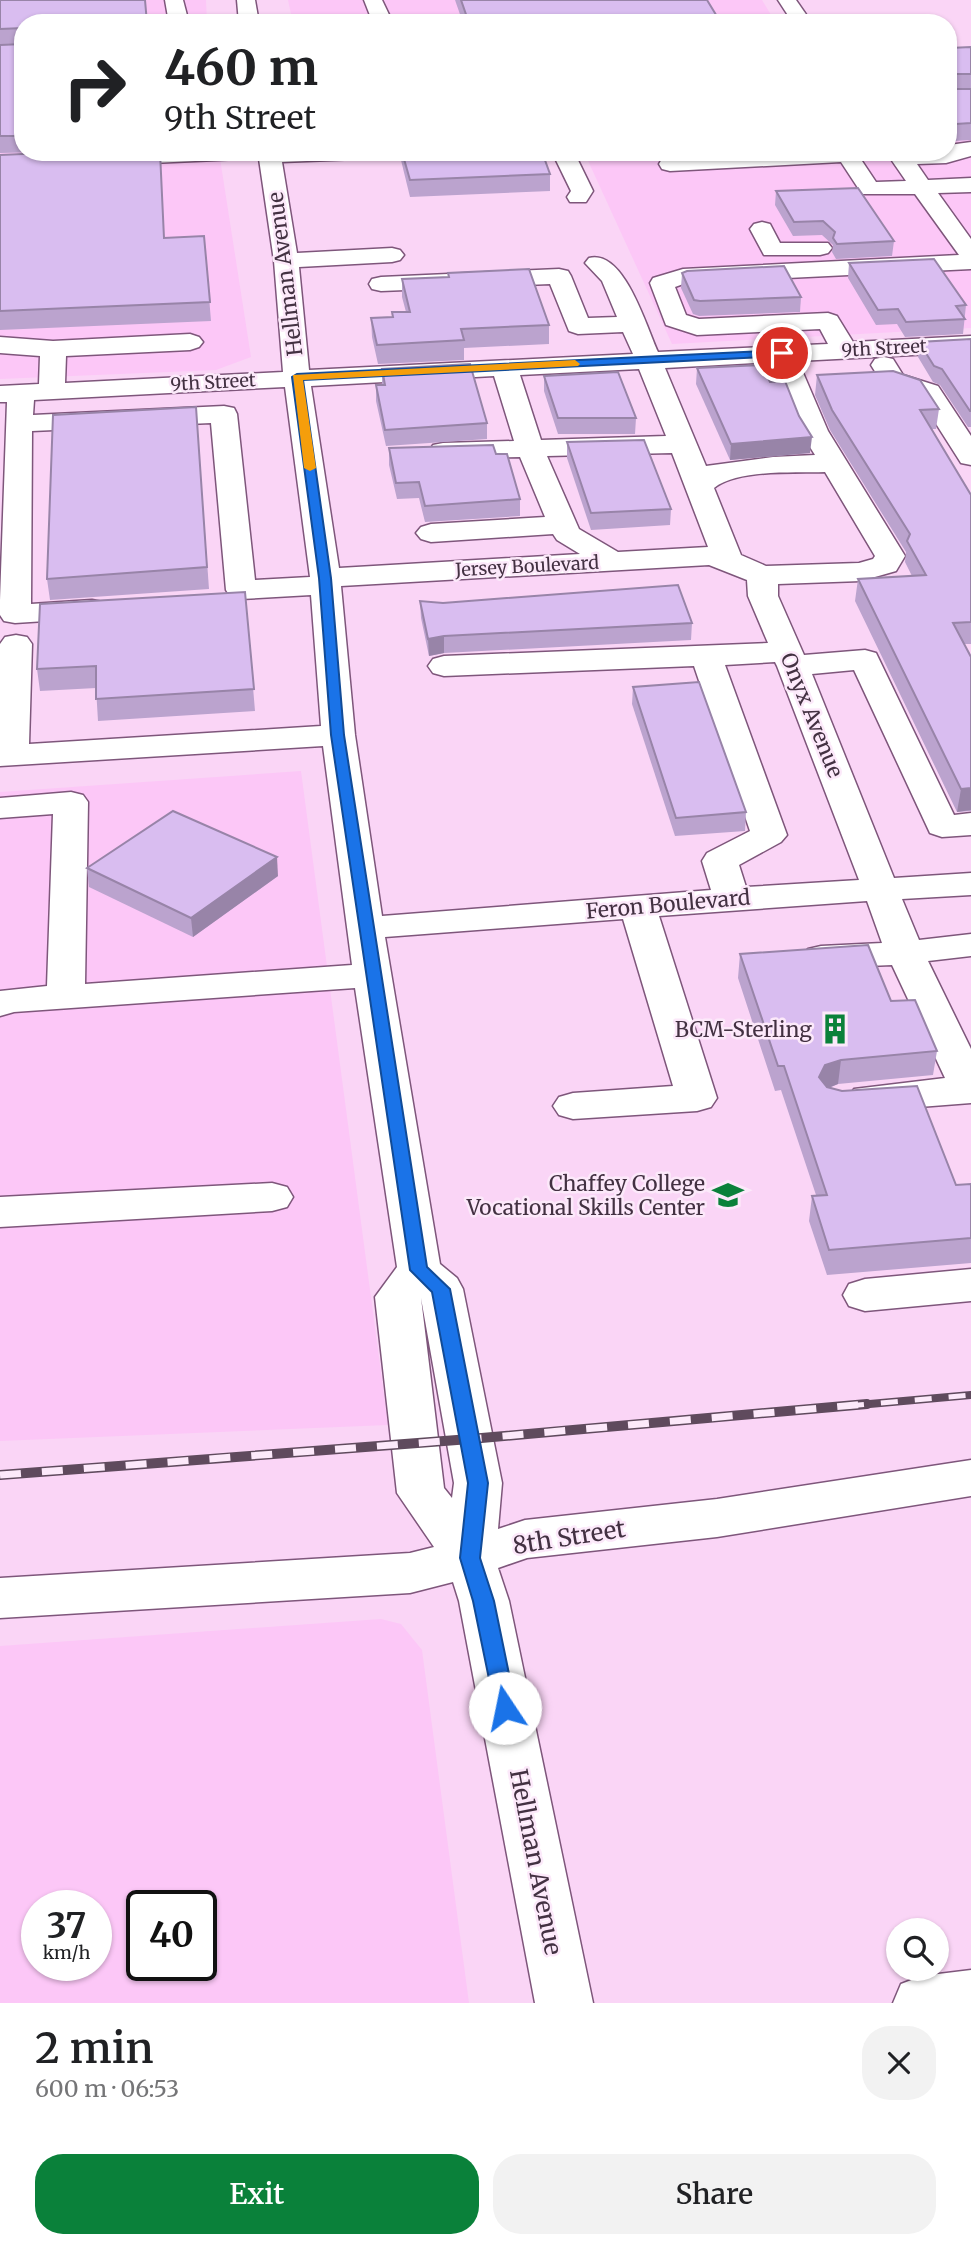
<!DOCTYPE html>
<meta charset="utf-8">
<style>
:root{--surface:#fff;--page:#f2f2f2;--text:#202124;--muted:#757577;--accent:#0a813a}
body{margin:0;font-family:Merriweather,serif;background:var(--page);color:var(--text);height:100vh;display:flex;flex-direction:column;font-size:26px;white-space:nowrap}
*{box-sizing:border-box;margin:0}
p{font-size:23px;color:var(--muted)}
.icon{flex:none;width:38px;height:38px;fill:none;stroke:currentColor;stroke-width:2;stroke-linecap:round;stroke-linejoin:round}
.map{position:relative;height:2003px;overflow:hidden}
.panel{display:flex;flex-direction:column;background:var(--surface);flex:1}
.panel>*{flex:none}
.top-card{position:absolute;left:14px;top:14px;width:943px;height:147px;border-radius:28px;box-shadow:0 2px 5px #0004;background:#fff;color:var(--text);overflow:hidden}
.buttons{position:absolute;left:886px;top:1918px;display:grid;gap:14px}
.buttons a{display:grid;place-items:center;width:63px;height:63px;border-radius:50%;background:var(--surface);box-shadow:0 2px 5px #0004;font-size:35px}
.speed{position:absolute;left:21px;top:1890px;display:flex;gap:14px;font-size:35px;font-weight:700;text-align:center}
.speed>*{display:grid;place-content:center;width:91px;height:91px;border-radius:50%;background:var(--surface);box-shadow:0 2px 5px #0004;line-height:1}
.speed small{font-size:18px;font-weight:400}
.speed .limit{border:4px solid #111;border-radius:10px;background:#fff;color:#111}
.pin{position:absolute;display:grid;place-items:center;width:60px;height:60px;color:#fff;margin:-30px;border:4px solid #fff;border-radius:50%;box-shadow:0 2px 7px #0007}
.me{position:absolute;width:77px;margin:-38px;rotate:349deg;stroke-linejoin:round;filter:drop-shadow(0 0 5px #0008)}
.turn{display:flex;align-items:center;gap:24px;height:147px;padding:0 35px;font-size:32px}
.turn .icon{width:91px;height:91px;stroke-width:2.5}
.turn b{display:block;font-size:49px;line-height:60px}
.round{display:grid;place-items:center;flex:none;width:74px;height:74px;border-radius:28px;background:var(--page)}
.summary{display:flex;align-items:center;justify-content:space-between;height:119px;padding:0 35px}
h1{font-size:42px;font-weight:600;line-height:52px}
.button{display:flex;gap:14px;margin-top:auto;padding:14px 35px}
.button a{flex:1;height:80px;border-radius:28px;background:var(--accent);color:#fff;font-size:28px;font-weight:600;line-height:80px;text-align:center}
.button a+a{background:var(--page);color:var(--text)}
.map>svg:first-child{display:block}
.built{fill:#fcc7f7;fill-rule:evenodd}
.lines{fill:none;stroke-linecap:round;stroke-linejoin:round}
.minor-casing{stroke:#7e567b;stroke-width:3}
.minor{fill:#fff;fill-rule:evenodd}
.rail-far1-casing{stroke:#5f4a5d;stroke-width:8}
.rail-casing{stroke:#5f4a5d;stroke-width:10}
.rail-far1{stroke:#fce9fa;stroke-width:5;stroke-dasharray:17;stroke-linecap:butt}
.rail{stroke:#fce9fa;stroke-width:7;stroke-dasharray:21;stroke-linecap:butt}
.wall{fill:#bba3ce}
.shaded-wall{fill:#9884a8}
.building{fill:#d9bdf0;stroke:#9884a8;stroke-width:2}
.route{fill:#1a73e8;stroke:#114b97;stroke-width:2}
.slow{fill:#f59e0b}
.labels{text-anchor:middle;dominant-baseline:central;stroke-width:5;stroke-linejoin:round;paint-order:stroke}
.far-street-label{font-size:18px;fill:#433142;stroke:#fce9fa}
.street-label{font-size:21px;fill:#433142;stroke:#fce9fa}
.poi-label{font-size:21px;fill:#433142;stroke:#fce9fa;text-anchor:end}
.near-street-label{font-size:24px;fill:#433142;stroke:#fce9fa}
</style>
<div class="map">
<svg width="971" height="2003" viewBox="0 0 971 2003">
<rect width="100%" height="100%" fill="#fad5f6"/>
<g class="built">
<polygon points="0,0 206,0 207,23 23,23 23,152 219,152 251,357 216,370 0,379"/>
<polygon points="288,0 762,0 776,23 293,23"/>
<polygon points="971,51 971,328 672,344 584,152 948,152 949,52"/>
<polygon points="301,771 388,1425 0,1441 0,792"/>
<path d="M381,1619L401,1624L422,1650L469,2003H0V1646ZM37,1906H96V1965H37ZM142,1906H201V1965H142Z"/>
</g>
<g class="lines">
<g class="minor-casing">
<g id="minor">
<polygon points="165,0 183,0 189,23 169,23"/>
<polygon points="237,0 255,0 259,23 239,23"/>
<polygon points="364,0 382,0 393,23 373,23"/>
<polygon points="778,0 796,0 812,23 793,23"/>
<path d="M971,142V156L946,163L917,164L928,180L971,178V192L938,193L971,239V269L686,283L675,287L686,315L699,319L828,313L837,316L853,342L971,336V352L798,361L828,431L905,556L896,571L861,581L778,584V596L804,655L865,650L876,653L954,815L971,813V835L942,837L930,833L854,670L812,674L894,878L971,873V895L902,899L919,940L971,934V956L928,961L971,1049V1103L868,1111L854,1107L848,1098L854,1089L945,1078L892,965L821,968L808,965L802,957L808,949L821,946L882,943L867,901L659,916L717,1098L711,1107L697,1111L573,1119L559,1115L553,1106L559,1097L573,1093L673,1086L623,919L385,937L440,1264L457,1278L463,1289L502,1483L498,1529L525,1520L717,1499L971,1460V1496L717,1537L527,1558L498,1568L509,1601L593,2003H535L459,1601L453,1582L410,1593L0,1618V1578L410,1553L434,1547L397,1493L375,1297L397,1267L355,988L14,1012L0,1016V991L47,986L53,814L0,818V798L71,792L83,795L88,802L85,984L352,965L323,746L0,766V644L5,637L16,635L27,637L32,644L29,744L321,726L311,595L241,599L230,596L226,590L211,423L32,431L31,604L92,600L103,602L107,609L103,616L92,618L15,623L4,621L0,615V600L7,402H0V386L39,384L40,356L0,353V337L53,341L190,334L199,337L203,342L199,347L190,350L66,356L65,383L283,372L274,261L258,152H368L365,157L357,159L282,162L297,253L392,248L400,250L404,255L400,260L392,262L299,267L309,370L633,354L623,332L578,334L569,331L550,284L381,291L372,289L369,284L372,279L381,277L559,269L568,271L571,276L588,318L617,317L602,281L585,263L589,258C624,249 646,326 658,352L828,344L820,329L697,335L666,325L650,283L653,278L683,269L959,255L915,194H862L841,162L670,171L662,169L659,164L662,159L772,152H856L876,182L906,181L886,152H948L949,145ZM773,362L800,431L815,455L773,457L706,466L665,368ZM639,369L666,436L541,440L520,375ZM494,376L514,441L443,443L433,445L429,451L433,457L443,459L520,457L545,517L431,524L421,527L416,533L421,539L431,542L553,534L557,540L580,554L339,568L311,386ZM285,387L310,577L255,580L237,414L234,408L224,406L33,415L34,400ZM672,453L708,547L618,552L579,529L547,456ZM825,472L875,556L873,559L859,563L766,566L741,555L714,488C737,469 795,473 825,472ZM709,565L747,580L748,596L768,643L444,656L433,659L428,666L433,673L444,676L694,666L750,831L707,853L702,861L711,890L382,916L355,735L341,586ZM775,662L777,666L859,880L746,887L739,865L781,842L787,835L725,665ZM421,1298L454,1483L452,1498L444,1488Z"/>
<polygon points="105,152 250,152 247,157 239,159 108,165 100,163 97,158"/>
<polygon points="552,152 574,152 593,191 586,202 570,202 567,197 571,191"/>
<polygon points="762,222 770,224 780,243 828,243 832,248 828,253 820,255 764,255 750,229 754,224"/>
<polygon points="884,357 893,359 903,375 938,386 971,436 971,465 961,463 919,397 884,386 871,365 875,359"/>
<polygon points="272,1183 287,1187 293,1197 287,1207 272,1211 0,1227 0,1197"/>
<polygon points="971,1269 971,1301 865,1311 849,1306 843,1295 849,1284 865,1279"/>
<polygon points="971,1970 971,2003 893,2003 901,1984 922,1976"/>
</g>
</g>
<use href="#minor" class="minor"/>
<g class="rail-far1-casing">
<polyline id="rail-far1" points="847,1406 971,1395"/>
</g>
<g class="rail-casing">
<polyline id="rail" points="0,1475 470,1439 867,1404"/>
</g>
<use href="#rail-far1" class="rail-far1"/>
<use href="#rail" class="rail"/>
</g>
<g class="wall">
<polygon points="0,0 23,23 23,152 45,152 0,153"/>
<polygon points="455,0 707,0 721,23 463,23"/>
<polygon points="948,46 950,48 971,47 971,140 954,141 948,133"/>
<polygon points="399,152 542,152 550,174 550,191 410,197"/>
<polygon points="0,155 165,238 204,236 211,321 0,330"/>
<polygon points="776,191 894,241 892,256 836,259 832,252 833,245 822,235 793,236 775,205"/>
<polygon points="849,263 966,305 963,334 905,337 897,324 876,325 848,278"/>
<polygon points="448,273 549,325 549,344 464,348 464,360 378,364 372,337 371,318 392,317 392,312 406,312 402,297 402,279 448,277"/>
<polygon points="682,273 801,297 800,312 699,316 693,314 681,288"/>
<polygon points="971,339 971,427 968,427 940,385 933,382 918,357 919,342"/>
<polygon points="697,368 770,382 810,453 730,460 696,384"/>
<polygon points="382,369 487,423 487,439 386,446 376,401 376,385 382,385"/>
<polygon points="817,375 939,409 936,429 932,429 971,495 971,644 964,644 971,657 971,811 957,812 855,601 858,579 912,576 905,562 906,552 830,430 815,395"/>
<polygon points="544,376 636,418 635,434 558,434 544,391"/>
<polygon points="196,407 209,589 50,600 47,579"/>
<polygon points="567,442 671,509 670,525 591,530 567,458"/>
<polygon points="389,448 496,454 520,499 520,516 425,522 419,498 397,499 389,465"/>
<polygon points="245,592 255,711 98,721 96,688 40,691 37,669"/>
<polygon points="420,601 692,623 691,640 444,653 429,656 421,618"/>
<polygon points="633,687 746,812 745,831 675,836 632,704"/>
<polygon points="87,868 278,876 193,937 89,887"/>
<polygon points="740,954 891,1001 937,1051 933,1075 838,1084 829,1088 956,1185 971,1184 971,1263 827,1275 809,1221 812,1196 816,1195 781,1090 775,1091 738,978"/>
</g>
<g class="shaded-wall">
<polygon points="812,437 810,453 730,460 731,444"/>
<polygon points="444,636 444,653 429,656 428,639"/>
<polygon points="971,788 971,810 957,812 961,789"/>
<polygon points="277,857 278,876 193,937 191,918"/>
<polygon points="841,1060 838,1084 823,1090 819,1077 825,1065"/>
</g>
<g class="building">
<polygon points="0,0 145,0 147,23 23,23 23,28 0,29"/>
<polygon points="461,0 707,0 721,23 469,23"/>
<polygon points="23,44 23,136 0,136 0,45"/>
<polygon points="948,46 950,48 971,47 971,74 948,74"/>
<polygon points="948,89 971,89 971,123 956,124 948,114"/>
<polygon points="68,152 160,152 164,238 204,236 210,302 0,311 0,155"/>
<polygon points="402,152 542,152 550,174 410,180"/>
<polygon points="858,188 894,241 837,244 833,238 835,232 823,221 794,222 776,191"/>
<polygon points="934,259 966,305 956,306 965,319 906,322 898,309 878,310 849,263"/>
<polygon points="784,266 801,297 700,301 694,300 682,273 687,271"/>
<polygon points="529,269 549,325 461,329 464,340 377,345 371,318 393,317 392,312 410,312 402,279 449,277 448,273"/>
<polygon points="971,339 971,411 970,411 942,369 934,366 919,342"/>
<polygon points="470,364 487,423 385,430 376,385 385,385 382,369"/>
<polygon points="762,365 770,382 785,381 799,416 812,437 731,444 697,368"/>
<polygon points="893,371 920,380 939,409 920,410 971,495 971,622 953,623 971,657 971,788 961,789 858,579 926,575 907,541 910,534 832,410 817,375"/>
<polygon points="618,372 636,418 558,418 544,376"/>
<polygon points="196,407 207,567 47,579 53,415"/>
<polygon points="644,440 671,509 591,513 567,442"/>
<polygon points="493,445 496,454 507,454 520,499 425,506 419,482 396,483 389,448"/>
<polygon points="678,585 692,623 444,636 428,639 420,601 443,603"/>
<polygon points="245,592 254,689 96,699 96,666 37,669 40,604"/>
<polygon points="699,682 746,812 676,818 633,687"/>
<polygon points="173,811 277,857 191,918 87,868"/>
<polygon points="868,945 891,1001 915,1000 937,1051 841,1060 825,1065 819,1077 827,1087 842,1091 917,1086 956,1185 971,1184 971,1238 829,1250 812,1196 827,1195 784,1066 778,1066 740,954"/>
</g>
<polygon class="route" points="782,350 786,351 786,356 303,380 331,578 344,735 427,1267 450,1289 488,1483 480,1558 494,1601 516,1708 513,1715 505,1717 498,1715 495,1708 473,1601 460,1558 468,1483 432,1292 410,1270 331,735 319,578 292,377 297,374"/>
<polygon class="slow" points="575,360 580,364 578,366 303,380 316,468 310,471 304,468 293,375"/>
<defs>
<g id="building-bare" transform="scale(2.415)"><path d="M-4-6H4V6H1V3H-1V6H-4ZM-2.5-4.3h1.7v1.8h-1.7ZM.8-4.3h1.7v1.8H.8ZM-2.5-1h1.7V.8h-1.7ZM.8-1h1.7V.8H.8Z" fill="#0a813a" stroke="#fce9fa" stroke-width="2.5" paint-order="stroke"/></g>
<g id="school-bare" transform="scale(2.415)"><path d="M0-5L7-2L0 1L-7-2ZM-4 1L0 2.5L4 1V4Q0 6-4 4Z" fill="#0a813a" stroke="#fce9fa" stroke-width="2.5" paint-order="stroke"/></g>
</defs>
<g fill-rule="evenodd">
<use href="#building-bare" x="835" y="1029"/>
<use href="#school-bare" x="728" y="1195"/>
</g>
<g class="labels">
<g class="far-street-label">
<text transform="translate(884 348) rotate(-3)">9th Street</text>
<text transform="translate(213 382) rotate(-3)">9th Street</text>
<text transform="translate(527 566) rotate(-3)">Jersey Boulevard</text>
</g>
<g class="street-label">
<text transform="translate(285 274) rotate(-97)">Hellman Avenue</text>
<text transform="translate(812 715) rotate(68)">Onyx Avenue</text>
<text transform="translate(668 904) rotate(-5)">Feron Boulevard</text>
</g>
<g class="poi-label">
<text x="812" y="1029">BCM-Sterling</text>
<text x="705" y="1183">Chaffey College<tspan x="705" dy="24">Vocational Skills Center</tspan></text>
</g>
<g class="near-street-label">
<text transform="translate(569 1537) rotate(-9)">8th Street</text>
<text transform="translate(536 1862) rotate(79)">Hellman Avenue</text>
</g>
</g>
</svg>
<div class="buttons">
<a><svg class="icon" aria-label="search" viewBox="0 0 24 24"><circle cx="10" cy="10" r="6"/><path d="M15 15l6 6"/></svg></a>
</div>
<div class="speed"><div>37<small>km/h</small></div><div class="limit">40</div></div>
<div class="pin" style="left:782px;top:353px;background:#d93025"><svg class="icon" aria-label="arrive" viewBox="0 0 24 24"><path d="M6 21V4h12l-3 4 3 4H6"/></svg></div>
<svg class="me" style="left:505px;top:1708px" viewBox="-20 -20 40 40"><circle r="19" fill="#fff"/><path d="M0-13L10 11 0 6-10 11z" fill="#1a73e8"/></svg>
<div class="top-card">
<div class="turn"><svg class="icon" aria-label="right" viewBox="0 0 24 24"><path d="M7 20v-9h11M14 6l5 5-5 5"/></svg><div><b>460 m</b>9th Street</div></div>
</div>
</div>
<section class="panel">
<div class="summary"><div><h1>2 min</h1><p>600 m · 06:53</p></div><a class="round"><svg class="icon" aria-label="close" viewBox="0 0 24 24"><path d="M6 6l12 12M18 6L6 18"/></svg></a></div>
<div class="button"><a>Exit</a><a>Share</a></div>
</section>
